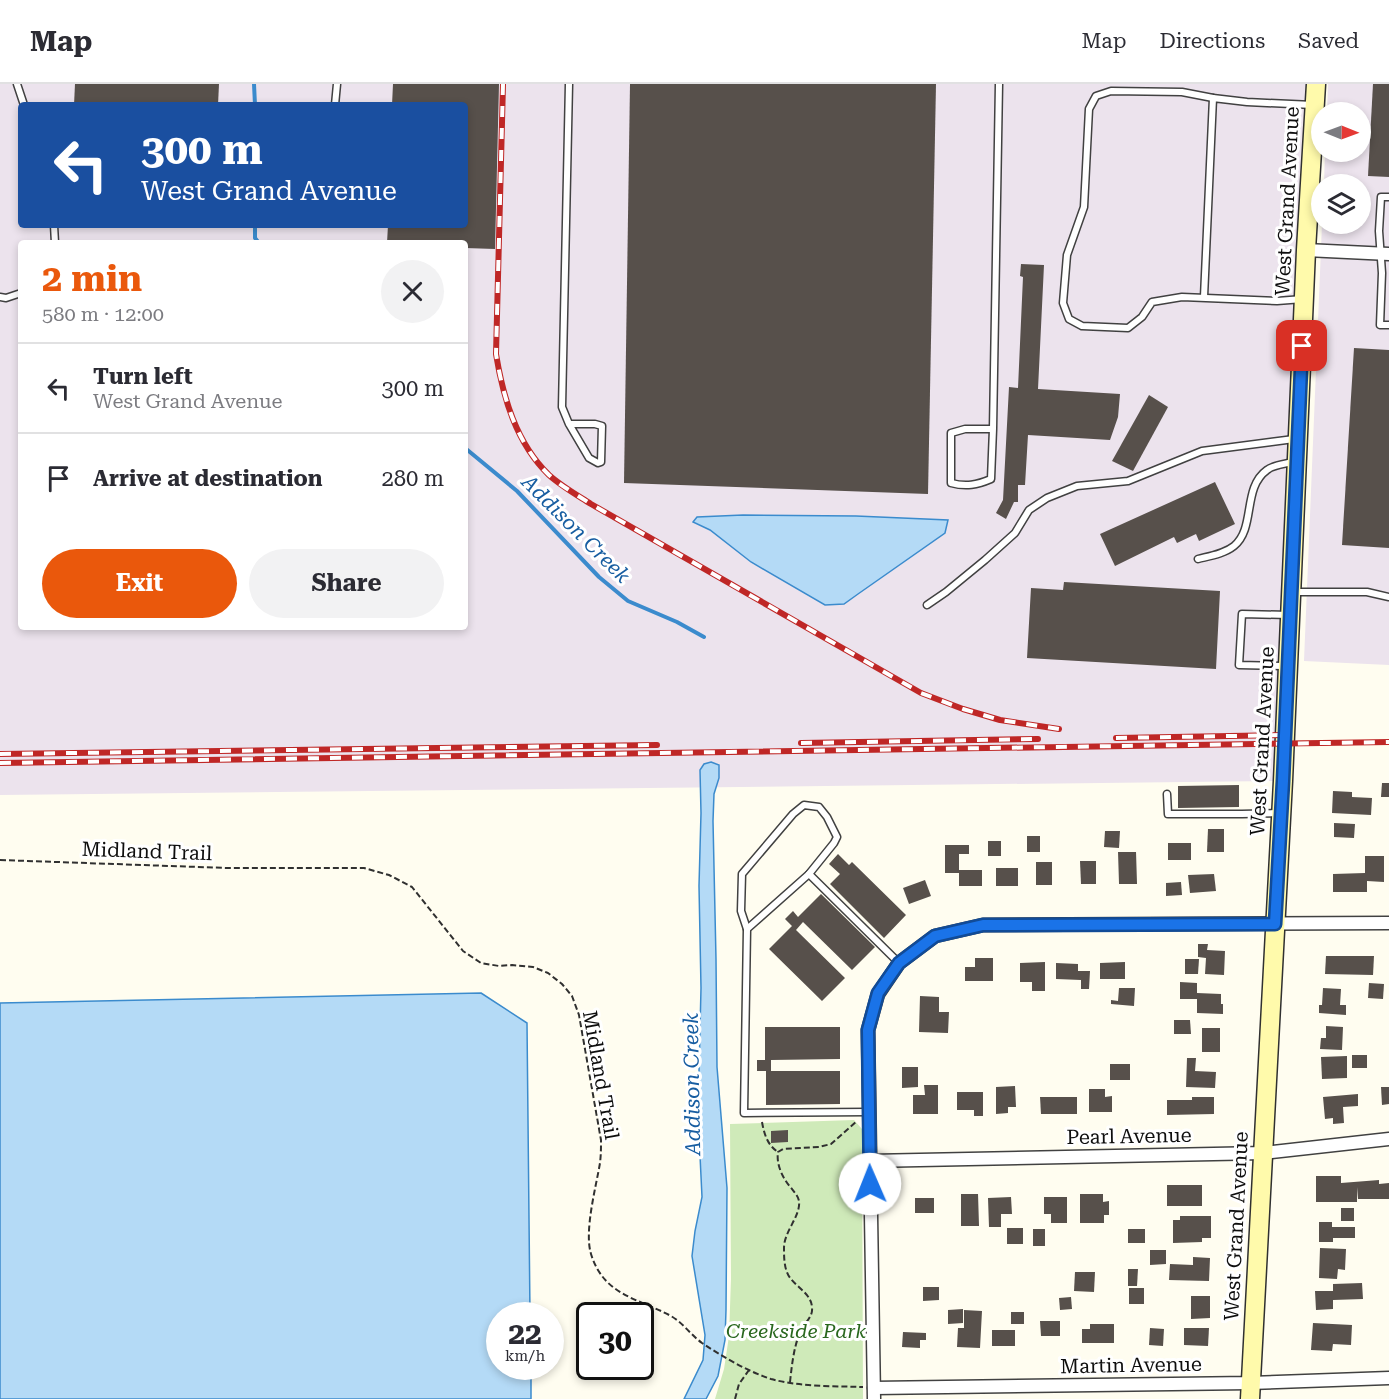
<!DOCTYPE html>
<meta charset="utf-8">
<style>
:root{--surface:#fff;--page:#f2f2f3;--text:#2b2b33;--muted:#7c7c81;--line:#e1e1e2;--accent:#ea580c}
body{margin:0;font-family:"Roboto Serif",serif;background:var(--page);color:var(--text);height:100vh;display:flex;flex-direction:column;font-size:22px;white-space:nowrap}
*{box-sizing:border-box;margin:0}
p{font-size:20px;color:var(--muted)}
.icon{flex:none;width:33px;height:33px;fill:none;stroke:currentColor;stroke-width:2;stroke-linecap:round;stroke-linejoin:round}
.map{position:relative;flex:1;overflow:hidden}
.panel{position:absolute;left:18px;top:156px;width:450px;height:390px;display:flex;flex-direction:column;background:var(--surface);border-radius:6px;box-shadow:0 3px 9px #0003}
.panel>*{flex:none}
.guide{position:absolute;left:18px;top:18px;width:450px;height:126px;border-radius:6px;box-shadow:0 3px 9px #0003;background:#1a4fa0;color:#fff;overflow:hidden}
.needle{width:39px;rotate:91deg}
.fabs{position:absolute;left:1311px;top:18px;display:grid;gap:12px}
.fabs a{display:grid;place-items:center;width:60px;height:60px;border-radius:50%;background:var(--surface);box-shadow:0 3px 9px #0003;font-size:30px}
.speed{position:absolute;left:486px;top:1218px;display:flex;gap:12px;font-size:30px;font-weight:700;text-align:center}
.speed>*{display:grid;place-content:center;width:78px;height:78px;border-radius:50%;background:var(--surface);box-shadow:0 3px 9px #0003;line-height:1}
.speed small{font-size:15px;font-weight:400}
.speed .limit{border:3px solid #111;border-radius:9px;background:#fff;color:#111}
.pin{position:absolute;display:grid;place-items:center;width:51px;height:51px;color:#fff;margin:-26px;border-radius:12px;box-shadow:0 3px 9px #0006}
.me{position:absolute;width:66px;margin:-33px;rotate:359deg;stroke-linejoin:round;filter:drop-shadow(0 0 4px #0008)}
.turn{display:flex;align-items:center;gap:21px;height:126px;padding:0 24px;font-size:27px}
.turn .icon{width:78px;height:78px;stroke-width:2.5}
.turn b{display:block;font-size:42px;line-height:51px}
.round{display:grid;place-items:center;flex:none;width:63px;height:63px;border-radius:32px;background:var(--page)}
.overview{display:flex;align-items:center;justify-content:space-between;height:102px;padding:0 24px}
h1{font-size:36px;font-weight:700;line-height:45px;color:var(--accent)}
.action{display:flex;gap:12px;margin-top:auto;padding:12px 24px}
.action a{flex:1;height:69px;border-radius:36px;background:var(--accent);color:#fff;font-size:24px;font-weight:700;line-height:69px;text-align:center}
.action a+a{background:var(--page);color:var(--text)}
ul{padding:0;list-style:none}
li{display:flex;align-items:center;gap:18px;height:90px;padding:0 24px;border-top:2px solid var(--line)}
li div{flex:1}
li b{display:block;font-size:22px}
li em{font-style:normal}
header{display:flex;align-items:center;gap:36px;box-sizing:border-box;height:84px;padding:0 30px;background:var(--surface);border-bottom:2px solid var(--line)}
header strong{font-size:28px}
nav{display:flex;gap:33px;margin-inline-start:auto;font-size:21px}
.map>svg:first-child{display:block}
.industrial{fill:#ece3ed;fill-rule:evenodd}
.green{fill:#cfeab9}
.water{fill:#b4daf6;stroke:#3b8bcd;stroke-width:1.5}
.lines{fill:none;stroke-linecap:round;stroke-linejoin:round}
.stream{stroke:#3b8bcd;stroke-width:4}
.building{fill:#57504b}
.service-casing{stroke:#414141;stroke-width:9}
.minor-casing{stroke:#414141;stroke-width:15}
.secondary-casing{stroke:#303030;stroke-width:21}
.path{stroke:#303030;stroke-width:2;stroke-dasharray:6 3;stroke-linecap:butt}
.service{stroke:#fff;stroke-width:6}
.minor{stroke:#fff;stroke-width:12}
.secondary{stroke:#fffaab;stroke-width:18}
.rail-casing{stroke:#bf2726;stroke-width:6}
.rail{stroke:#fff;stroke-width:4;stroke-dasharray:11;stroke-linecap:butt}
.route-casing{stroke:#114b97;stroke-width:15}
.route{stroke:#1a73e8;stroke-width:10}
.labels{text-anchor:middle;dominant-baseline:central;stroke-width:6;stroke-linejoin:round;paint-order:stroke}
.street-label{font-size:20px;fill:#0e0e0e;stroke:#fff}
.park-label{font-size:20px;font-style:italic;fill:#29671e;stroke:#fff}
.water-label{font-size:21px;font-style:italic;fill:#175da1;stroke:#fff}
</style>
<header>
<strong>Map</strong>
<nav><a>Map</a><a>Directions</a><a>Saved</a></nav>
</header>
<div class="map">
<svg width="1389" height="1315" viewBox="0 0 1389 1315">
<rect width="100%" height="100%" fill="#fffdf0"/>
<g class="industrial">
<path d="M0,0H1317L1279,697L0,711ZM21,21H465V141H21ZM21,159H465V543H21Z"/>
<polygon points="1328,0 1389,0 1389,581 1304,577 1322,140 1360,140 1360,100 1324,100 1325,68 1360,68 1360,28 1327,28"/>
</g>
<polygon class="green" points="854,1036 862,1045 863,1315 715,1315 724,1285 729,1252 731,1195 730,1040"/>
<g class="water">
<polygon points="743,431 856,432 948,436 945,449 858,510 844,520 825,521 751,478 710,446 693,438 697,433"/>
<polygon points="711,678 719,681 719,694 714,710 713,737 716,875 717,983 727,1104 726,1226 725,1256 718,1292 706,1315 684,1315 703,1276 705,1251 692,1172 695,1147 702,1113 698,1030 701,904 699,802 701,729 700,686 704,680"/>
<polygon points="481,909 527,939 530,1231 500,1232 500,1282 531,1283 531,1315 0,1315 0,919"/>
</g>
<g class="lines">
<g class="stream">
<polyline points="254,0 255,21"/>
<polyline points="255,141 255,154 259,159"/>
<polyline points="465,364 517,407 599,493 628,517 677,538 704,553"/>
</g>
</g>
<g class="building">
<polygon points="75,0 219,0 218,21 74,21"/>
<polygon points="393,0 499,0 495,165 465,164 465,159 387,159 388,141 465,141 465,21 392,21"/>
<polygon points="630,0 936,0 928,410 624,399"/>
<polygon points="1373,0 1389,0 1389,93 1368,92"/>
<polygon points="1021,180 1044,181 1038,305 1120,310 1118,333 1110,356 1028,351 1025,401 1018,401 1018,418 1014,418 1006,435 996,429 1003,416 1009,303 1018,304 1023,193 1020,192"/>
<polygon points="1354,264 1389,266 1389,464 1342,461"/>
<polygon points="1149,311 1168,323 1133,387 1112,377"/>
<polygon points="1215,398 1235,440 1199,457 1196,450 1177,459 1174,453 1115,482 1100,450"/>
<polygon points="1064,498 1220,507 1216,585 1027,574 1031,504 1063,506"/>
<polygon points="1382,699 1389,699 1389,713 1381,713"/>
<polygon points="1239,701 1239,723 1178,724 1178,702"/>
<polygon points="1333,707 1352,708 1352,713 1372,714 1371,731 1332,729"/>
<polygon points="1334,739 1355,740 1354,754 1334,753"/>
<polygon points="1208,745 1224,745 1224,768 1207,768"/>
<polygon points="1105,747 1120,747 1119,764 1104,763"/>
<rect x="1027" y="752" width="13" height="16"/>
<rect x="988" y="757" width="13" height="15"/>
<rect x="1168" y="759" width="23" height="17"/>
<polygon points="945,761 969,761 969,770 959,770 959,786 982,786 982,802 959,802 959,789 945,789"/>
<polygon points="1118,768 1136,768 1137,800 1119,800"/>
<polygon points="838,770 849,781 852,778 906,831 884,854 830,800 840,790 829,780"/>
<polygon points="1365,772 1384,772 1384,798 1367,797 1367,808 1333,808 1333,790 1365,789"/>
<polygon points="1080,777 1096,777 1096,800 1081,800"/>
<rect x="1036" y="778" width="16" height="23"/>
<rect x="996" y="784" width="22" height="18"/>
<polygon points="1214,790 1216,807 1190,809 1188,791"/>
<polygon points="925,796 931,812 909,820 903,804"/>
<polygon points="1181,798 1182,811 1166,812 1166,799"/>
<polygon points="821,810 875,863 852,886 803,838 796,846 845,894 822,917 769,865 792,842 785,835 793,827 798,833"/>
<polygon points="1198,860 1208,860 1207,866 1225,867 1224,891 1205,890 1206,874 1198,873"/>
<polygon points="1326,872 1374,872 1373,891 1325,890"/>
<polygon points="975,874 993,874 993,897 965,897 965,883 975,883"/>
<polygon points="1185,875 1199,875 1198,890 1185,890"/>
<polygon points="1045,878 1045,907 1032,907 1032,898 1020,898 1020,879"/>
<polygon points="1125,878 1125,895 1100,895 1100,879"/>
<polygon points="1056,879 1078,880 1078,887 1090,887 1089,905 1081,905 1081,896 1056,895"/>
<polygon points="1180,898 1197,899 1197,909 1221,910 1221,920 1223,920 1223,930 1197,929 1197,915 1180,915"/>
<polygon points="1369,899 1384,900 1383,915 1368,914"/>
<polygon points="1119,904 1135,904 1134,922 1111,920 1111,916 1118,917"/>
<polygon points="1323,904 1341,905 1340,921 1346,921 1346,931 1319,929 1319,921 1322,921"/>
<polygon points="920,912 939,913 939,928 949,928 948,949 919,948"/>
<polygon points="1174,936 1190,936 1191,950 1174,950"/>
<polygon points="1326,942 1343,943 1342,966 1320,965 1321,954 1326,954"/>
<polygon points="765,943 840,943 840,975 771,976 771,987 840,987 840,1020 766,1021 766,987 757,987 757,976 765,976"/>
<rect x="1202" y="944" width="18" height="24"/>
<rect x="1352" y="971" width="15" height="13"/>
<polygon points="1347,972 1347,994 1322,995 1321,973"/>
<polygon points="1187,974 1196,974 1195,987 1216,988 1215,1004 1186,1003"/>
<rect x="1110" y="980" width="20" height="16"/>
<polygon points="902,983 918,983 918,1003 902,1004"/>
<polygon points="924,1001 938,1001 938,1030 913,1030 913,1011 925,1011"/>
<polygon points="1015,1002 1016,1023 1008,1023 1008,1029 996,1030 996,1003"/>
<polygon points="1381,1003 1389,1003 1389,1020 1382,1021"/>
<polygon points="1089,1005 1105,1005 1105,1013 1112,1012 1112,1028 1089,1028"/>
<polygon points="957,1008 983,1008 983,1032 974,1032 974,1026 957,1026"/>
<polygon points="1358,1010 1358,1022 1343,1023 1344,1039 1333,1040 1333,1034 1325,1035 1323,1013"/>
<polygon points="1040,1013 1077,1013 1077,1030 1041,1030"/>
<polygon points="1192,1013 1214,1013 1214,1030 1167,1031 1167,1016 1192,1016"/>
<polygon points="788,1046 788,1058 771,1059 771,1047"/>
<polygon points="1316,1092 1341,1092 1341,1099 1379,1096 1379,1100 1389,1099 1389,1115 1358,1115 1357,1103 1357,1118 1316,1118"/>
<rect x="1167" y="1101" width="35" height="21"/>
<polygon points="961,1110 978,1110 979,1142 961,1142"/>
<polygon points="1080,1110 1103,1110 1103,1118 1109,1117 1109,1131 1104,1131 1104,1139 1080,1139"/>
<polygon points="1011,1113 1012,1130 1001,1130 1001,1143 989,1143 988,1114"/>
<polygon points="1044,1113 1067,1113 1067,1139 1051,1139 1051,1130 1044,1130"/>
<rect x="915" y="1114" width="19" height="15"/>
<rect x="1341" y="1124" width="13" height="13"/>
<polygon points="1180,1132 1211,1132 1211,1154 1202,1154 1202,1158 1173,1159 1173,1136 1180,1136"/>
<polygon points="1319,1138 1332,1138 1332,1143 1355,1143 1355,1154 1333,1154 1333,1158 1319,1158"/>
<rect x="1007" y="1144" width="16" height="16"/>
<rect x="1033" y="1145" width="12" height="17"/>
<rect x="1128" y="1145" width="17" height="14"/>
<polygon points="1320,1164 1346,1165 1345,1186 1338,1185 1337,1195 1319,1194"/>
<polygon points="1150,1166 1166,1166 1166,1180 1150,1181"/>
<polygon points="1193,1173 1210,1174 1209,1197 1169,1196 1170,1180 1193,1181"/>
<polygon points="1128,1185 1138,1185 1137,1202 1128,1202"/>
<polygon points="1075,1188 1095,1188 1094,1208 1074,1207"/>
<polygon points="1362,1199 1363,1215 1333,1216 1333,1225 1316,1226 1315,1207 1333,1207 1333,1200"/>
<polygon points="923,1203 939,1203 939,1216 923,1217"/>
<rect x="1129" y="1204" width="15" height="16"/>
<polygon points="1191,1212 1210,1212 1210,1234 1191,1235"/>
<polygon points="1071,1213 1072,1225 1060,1226 1059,1214"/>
<polygon points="963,1225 963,1239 948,1240 948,1226"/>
<polygon points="964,1226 982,1227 980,1264 957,1263 958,1244 964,1244"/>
<rect x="1011" y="1228" width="13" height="12"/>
<polygon points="1040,1237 1060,1237 1060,1252 1041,1252"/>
<polygon points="1313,1239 1352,1241 1351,1261 1333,1260 1332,1267 1311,1266"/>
<polygon points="1090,1240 1114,1240 1114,1259 1082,1259 1082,1245 1090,1245"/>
<polygon points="1150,1244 1164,1245 1163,1262 1149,1261"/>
<polygon points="1184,1244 1209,1244 1208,1262 1184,1261"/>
<rect x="992" y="1246" width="23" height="16"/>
<polygon points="903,1248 926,1249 926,1256 920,1256 920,1264 902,1263"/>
</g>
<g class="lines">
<g class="service-casing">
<g id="service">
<polyline points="17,0 24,21"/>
<polyline points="569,0 562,323 569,340 589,374 598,379 601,378 602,342 595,340 569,340"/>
<polyline points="1213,14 1182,8 1111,7 1096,12 1089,25 1084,123 1067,171 1063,219 1069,235 1082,242 1128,244 1142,233 1152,218 1182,213 1277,217 1303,215"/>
<polyline points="335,21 337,0"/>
<polyline points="1389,113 1381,113 1379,147 1382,189 1380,241 1389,241"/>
<polyline points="54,141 55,159"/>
<polyline points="0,213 6,214 21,209"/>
<polyline points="1204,213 1213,14 1247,18 1313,21"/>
<path d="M993,345H965L951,349V399C966,403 977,401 991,395L993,345L999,0"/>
<path d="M1198,475C1210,472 1224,470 1234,462C1256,444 1242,404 1267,386C1273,381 1285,380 1293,378"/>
<polyline points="1294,508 1367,508 1389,513"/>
<polyline points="927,521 946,508 985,476 1015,449 1029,426 1047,414 1077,402 1128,397 1202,367 1294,355"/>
<polyline points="1284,582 1239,581 1242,530 1289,531"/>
<polyline points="1167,710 1168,730 1242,730 1278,729"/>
<polyline points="747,845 741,827 742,790 793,730 804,721 819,723 827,733 837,753 834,759 809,790"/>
<polyline points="869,1028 744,1029 747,845 809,790 899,879"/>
</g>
</g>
<g class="minor-casing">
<g id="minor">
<polyline points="1306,166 1389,170"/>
<polyline points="870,1077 1263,1069 1389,1055"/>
<polyline points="874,1304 1250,1299 1389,1294"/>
<polyline points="874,1315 868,946 878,910 899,879 935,852 983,841 1389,839"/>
</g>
</g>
<g class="secondary-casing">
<polyline id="secondary" points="1250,1315 1283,697 1306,166 1316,0"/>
</g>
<g class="path">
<path d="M0,776L227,784H364L389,791L412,803L463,867L481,879L499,882L512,881L533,883L548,889L562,900L572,912L579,931L601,1056C601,1064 601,1071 600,1079C596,1103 584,1147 591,1170C604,1212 638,1214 671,1232C683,1239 691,1251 702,1259C723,1273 747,1287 771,1295C800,1303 833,1302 863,1303"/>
<path d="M762,1038C764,1049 767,1061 778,1068"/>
<path d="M790,1298C792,1280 794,1260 802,1244C806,1238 813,1232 812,1224C812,1211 798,1204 791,1195C784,1187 784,1174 784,1164C784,1147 801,1132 799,1117C798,1112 795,1109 792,1105C783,1095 776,1081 778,1068L783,1065L819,1063L831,1060L857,1037"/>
<polyline points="735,1315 739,1300 749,1286"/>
</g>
<use href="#service" class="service"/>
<use href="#minor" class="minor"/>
<use href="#secondary" class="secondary"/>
<g class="rail-casing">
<g id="rail">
<path d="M503,0L496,270C503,313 516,359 549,391C561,402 577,411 591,420L921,609L963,625L1000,636L1059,645"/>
<polyline points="1116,654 1287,651"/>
<polyline points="801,659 1038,655"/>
<polyline points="0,670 657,661"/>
<polyline points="0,679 1389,658"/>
</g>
</g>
<use href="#rail" class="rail"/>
</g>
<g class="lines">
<g class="route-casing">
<polyline id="route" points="870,1100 868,946 878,909 899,879 935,852 983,841 1275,840 1283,697 1302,262"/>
</g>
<use href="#route" class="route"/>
</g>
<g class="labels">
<g class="street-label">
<text transform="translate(1287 117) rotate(-87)">West Grand Avenue</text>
<text transform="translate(1262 657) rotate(-87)">West Grand Avenue</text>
<text transform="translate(147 767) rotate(2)">Midland Trail</text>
<text transform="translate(601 991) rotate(80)">Midland Trail</text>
<text transform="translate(1129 1052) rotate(-1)">Pearl Avenue</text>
<text transform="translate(1236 1142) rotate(-87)">West Grand Avenue</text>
<text transform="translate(1131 1281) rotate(-1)">Martin Avenue</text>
</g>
<g class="park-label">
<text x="796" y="1247">Creekside Park</text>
</g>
<g class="water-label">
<text transform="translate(576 445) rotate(45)">Addison Creek</text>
<text transform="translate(692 1000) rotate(-91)">Addison Creek</text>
</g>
</g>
</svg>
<div class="fabs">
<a><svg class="needle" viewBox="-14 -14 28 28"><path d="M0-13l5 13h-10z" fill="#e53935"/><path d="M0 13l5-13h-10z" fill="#7c7c81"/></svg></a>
<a><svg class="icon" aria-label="layers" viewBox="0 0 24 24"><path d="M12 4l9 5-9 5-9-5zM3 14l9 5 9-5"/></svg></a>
</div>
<div class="speed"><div>22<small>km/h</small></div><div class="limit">30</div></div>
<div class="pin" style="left:1302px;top:262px;background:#d93025"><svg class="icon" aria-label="arrive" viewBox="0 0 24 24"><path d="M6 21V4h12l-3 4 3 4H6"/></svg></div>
<svg class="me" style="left:870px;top:1100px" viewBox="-20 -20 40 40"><circle r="19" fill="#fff"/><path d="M0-13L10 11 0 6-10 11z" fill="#1a73e8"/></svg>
<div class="guide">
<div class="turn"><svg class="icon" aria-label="left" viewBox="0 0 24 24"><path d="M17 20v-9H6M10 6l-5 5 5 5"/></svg><div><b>300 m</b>West Grand Avenue</div></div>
</div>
<section class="panel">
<div class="overview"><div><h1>2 min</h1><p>580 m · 12:00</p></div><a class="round"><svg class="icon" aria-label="close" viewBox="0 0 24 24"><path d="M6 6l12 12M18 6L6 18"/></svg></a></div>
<ul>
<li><svg class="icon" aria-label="left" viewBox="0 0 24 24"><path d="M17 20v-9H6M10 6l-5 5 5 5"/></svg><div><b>Turn left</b><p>West Grand Avenue</p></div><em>300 m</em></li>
<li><svg class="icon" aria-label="arrive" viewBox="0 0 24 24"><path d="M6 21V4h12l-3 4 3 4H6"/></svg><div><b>Arrive at destination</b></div><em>280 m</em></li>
</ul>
<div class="action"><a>Exit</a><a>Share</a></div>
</section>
</div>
